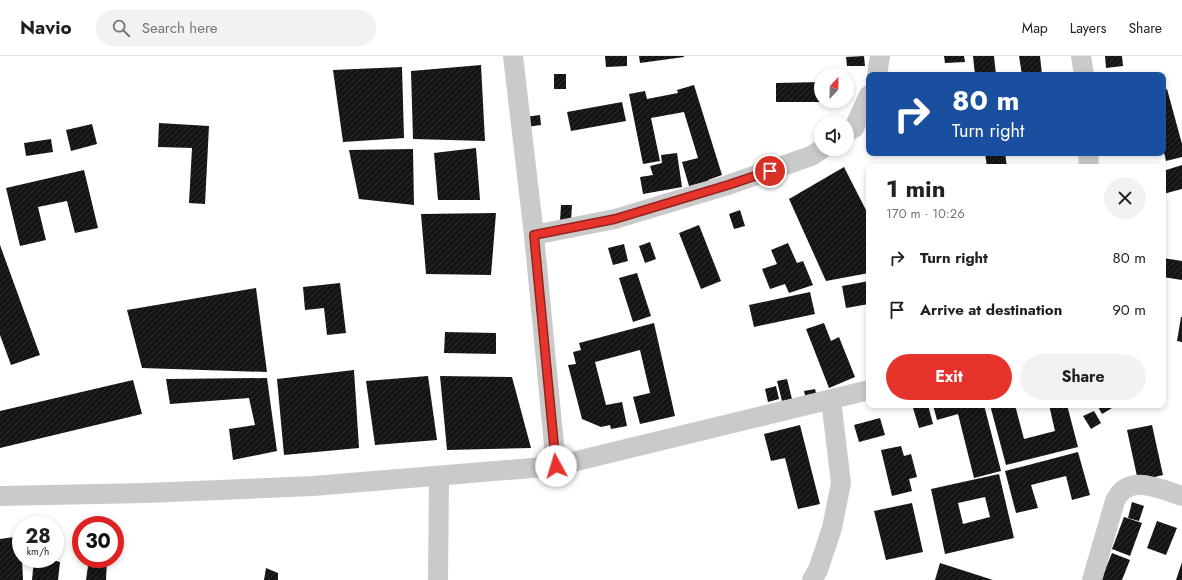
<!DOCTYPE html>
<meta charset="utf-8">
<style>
:root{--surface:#fff;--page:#f2f2f2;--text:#202124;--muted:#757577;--line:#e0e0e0;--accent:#e6342c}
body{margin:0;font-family:Jost,sans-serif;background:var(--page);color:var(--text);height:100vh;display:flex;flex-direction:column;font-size:15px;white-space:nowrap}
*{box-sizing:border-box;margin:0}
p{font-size:13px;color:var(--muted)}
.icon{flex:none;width:22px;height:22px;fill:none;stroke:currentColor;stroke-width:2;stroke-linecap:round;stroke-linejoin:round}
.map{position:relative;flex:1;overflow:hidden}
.panel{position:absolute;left:866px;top:108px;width:300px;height:244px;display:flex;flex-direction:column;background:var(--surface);border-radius:8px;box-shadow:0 2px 6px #0003}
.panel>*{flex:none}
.top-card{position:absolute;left:866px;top:16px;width:300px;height:84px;border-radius:8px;box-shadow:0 2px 6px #0003;background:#1a4fa0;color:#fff;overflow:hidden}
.needle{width:26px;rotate:22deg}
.controls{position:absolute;left:814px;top:12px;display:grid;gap:8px}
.controls a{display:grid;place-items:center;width:40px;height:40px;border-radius:50%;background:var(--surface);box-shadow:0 2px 6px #0003;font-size:20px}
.speed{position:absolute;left:12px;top:460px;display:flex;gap:8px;font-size:20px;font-weight:700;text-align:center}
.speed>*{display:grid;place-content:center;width:52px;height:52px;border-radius:50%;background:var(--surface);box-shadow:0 2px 6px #0003;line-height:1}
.speed small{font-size:10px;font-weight:400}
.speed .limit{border:6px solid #d22;background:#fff;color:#111}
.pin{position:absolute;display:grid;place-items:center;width:34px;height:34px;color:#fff;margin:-17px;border:2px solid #fff;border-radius:50%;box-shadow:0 1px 4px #0007}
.me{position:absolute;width:44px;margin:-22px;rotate:354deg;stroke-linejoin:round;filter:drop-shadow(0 0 3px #0008)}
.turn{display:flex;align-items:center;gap:14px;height:84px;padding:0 20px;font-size:18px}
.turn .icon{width:52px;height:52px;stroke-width:2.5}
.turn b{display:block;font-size:28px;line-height:34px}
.round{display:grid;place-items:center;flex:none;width:42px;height:42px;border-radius:21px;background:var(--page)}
.headline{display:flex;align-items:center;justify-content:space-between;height:68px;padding:0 20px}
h1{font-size:24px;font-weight:700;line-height:30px}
.button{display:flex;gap:8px;margin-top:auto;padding:8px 20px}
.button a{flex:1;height:46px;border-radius:24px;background:var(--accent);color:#fff;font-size:16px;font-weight:700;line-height:46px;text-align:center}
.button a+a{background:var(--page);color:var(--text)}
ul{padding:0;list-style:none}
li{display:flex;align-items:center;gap:12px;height:52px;padding:0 20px}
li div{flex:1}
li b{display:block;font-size:15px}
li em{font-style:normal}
header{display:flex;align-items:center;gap:24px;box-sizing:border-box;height:56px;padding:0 20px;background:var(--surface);border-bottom:1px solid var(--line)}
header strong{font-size:19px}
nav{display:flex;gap:22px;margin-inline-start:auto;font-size:14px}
.search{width:280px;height:36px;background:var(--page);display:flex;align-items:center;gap:10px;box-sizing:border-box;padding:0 14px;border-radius:22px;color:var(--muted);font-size:15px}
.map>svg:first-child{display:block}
.building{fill:url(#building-hatch);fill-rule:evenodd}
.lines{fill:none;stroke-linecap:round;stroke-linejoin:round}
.street{stroke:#cacaca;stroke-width:20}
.route-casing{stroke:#96221d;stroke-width:10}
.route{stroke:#e6342c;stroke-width:7}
</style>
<header>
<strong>Navio</strong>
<div class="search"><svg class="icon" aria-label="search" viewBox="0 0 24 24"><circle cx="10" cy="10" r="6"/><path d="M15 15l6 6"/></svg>Search here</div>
<nav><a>Map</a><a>Layers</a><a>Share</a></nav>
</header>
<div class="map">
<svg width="1182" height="524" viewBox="0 0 1182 524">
<defs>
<pattern id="building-hatch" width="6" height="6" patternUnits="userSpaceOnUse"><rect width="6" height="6" fill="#141414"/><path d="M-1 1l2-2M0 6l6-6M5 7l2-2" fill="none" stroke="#2e2e2e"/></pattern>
</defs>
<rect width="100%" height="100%" fill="#fff"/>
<g class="building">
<polygon points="605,0 627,0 627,10 606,11"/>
<polygon points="639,0 684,0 684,1 640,7"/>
<polygon points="864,0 865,10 847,10 846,1"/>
<polygon points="944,0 964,0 965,6 945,7"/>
<polygon points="973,0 994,0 996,19 975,19"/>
<polygon points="1019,0 1040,0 1042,19 1022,19"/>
<polygon points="1105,0 1122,0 1123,10 1106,12"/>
<polygon points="481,9 485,85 413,83 411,15"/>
<polygon points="402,11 404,82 343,86 333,14"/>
<rect x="554" y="18" width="12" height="15"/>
<polygon points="821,26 821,46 776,46 776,27"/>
<polygon points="694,29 722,119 708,124 708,125 689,130 682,106 698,102 684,56 651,62 660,105 643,108 629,38 645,35 647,43 678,37 677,34"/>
<polygon points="1167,33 1182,88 1182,101 1166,105 1163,92 1163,34"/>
<polygon points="622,46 626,65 571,75 567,56"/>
<polygon points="540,59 541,69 526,71 525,61"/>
<polygon points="159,67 209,70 205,148 189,147 192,92 158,91"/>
<polygon points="92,68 97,88 71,95 66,74"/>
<polygon points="51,83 53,96 26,100 24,87"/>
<polygon points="476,92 480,144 438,144 434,97"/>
<polygon points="413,93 414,149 359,143 349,94"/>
<polygon points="677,97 682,131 643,138 640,121 653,119 650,110 662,107 661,99"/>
<polygon points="985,97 1005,97 1007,111 987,111"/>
<polygon points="1182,109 1182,133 1163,138 1163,115"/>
<polygon points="844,111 869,160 869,217 826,225 789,143"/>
<polygon points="84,114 98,172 75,177 67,145 38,151 46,184 20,190 6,132"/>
<polygon points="561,149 572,149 571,165 560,165"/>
<polygon points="740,154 745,170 734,173 729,158"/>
<polygon points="496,157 491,219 426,218 421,158"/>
<polygon points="699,169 721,225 701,233 679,177"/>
<polygon points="650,186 656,203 645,207 639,190"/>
<polygon points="788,187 797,207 803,205 813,229 789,237 785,228 770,233 762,213 777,208 771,194"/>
<polygon points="624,188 628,205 613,209 608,192"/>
<polygon points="0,189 40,299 11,309 0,279"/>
<polygon points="1163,202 1182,205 1182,224 1163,221"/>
<polygon points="637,217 651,260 633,266 619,222"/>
<polygon points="869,225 869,248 846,252 842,230"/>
<polygon points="340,227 346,277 327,279 324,252 305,254 303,231"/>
<polygon points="256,232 267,316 142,312 127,254"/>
<polygon points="810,236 815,258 754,271 749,249"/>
<polygon points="1181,261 1182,261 1182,286 1177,285"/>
<polygon points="654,267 675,360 640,368 633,341 650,337 640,294 595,306 606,349 622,346 627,370 611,373 610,369 601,371 582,363 568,309 576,308 573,296 581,294 579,287"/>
<polygon points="824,267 831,285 839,281 855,321 829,332 806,273"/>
<polygon points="445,276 496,277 496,298 444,297"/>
<polygon points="354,314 359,392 284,399 277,323"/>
<polygon points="428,320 437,384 375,389 366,325"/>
<polygon points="440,320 512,321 531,392 447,394"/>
<polygon points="267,322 277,395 233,404 229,373 255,369 249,342 170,348 166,323"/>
<polygon points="787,323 792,343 782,345 777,325"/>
<polygon points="133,324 142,358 0,392 0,355"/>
<polygon points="776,330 779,343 768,346 765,333"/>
<polygon points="815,333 817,341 806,343 804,335"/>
<polygon points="925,349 928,349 933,368 919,372 913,352"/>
<polygon points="933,349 984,349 1001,415 974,422 958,358 937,364"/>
<polygon points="990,349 1015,349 1024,383 1055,375 1049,349 1067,349 1078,391 1006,409"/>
<polygon points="1097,349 1117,349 1102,358"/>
<polygon points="1094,355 1101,367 1091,373 1083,360"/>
<polygon points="880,362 885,379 859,386 854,369"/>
<polygon points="800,369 820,448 798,453 785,402 771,405 764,378"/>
<polygon points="1152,369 1163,419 1138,425 1127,374"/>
<polygon points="901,390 904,400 911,398 917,421 909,423 912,435 892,440 881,394"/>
<polygon points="1078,396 1090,439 1072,444 1066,420 1031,429 1038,452 1016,457 1005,415"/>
<path d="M999,418L1014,482L945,498L931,433ZM985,441L990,461L963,468L958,447Z"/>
<polygon points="1132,446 1144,450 1139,465 1128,462"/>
<polygon points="912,447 923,496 886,504 874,455"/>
<polygon points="1124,461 1142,467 1130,500 1112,493"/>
<polygon points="1157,465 1177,472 1166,499 1147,492"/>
<polygon points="21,480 23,524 0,524 0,483"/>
<polygon points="1112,497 1130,504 1122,524 1101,524"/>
<polygon points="34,503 49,503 60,506 58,524 32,524"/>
<polygon points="89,503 107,503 106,524 86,524"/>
<polygon points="1182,506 1182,524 1176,524"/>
<polygon points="940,507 993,524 935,524"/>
<polygon points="266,512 278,517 278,524 264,524"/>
</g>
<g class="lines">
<g class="street">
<polyline points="513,0 534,179 556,410"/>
<polyline points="1081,0 1084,19"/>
<polyline points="877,19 880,0"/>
<polyline points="847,76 854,72 869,39"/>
<polyline points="1088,97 1089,111"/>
<polyline points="534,179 615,163 728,129 811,100 822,93"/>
<polyline points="0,440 146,437 313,430 556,410 869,334"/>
<polyline points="438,524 439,420"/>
<polyline points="812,524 818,514 832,472 841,427 831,344"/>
<path d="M1092,524L1115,445C1128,416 1160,433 1182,440"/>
</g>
</g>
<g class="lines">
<g class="route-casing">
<polyline id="route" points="556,410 534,179 615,163 728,129 770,115"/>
</g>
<use href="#route" class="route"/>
</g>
</svg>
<div class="controls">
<a><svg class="needle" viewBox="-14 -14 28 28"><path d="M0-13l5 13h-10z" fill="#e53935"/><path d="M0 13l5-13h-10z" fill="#757577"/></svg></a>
<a><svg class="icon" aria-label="sound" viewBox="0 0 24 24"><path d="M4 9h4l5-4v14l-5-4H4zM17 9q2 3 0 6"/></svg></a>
</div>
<div class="speed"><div>28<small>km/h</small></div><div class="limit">30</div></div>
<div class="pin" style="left:770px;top:115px;background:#d93025"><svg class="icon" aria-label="arrive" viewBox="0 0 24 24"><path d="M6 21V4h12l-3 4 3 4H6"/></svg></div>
<svg class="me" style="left:556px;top:410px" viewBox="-20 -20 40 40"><circle r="19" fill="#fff"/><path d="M0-13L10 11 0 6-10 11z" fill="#e6342c"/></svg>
<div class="top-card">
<div class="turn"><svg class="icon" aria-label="right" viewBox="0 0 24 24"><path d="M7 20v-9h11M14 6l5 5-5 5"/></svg><div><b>80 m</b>Turn right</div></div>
</div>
<section class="panel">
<div class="headline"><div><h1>1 min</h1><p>170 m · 10:26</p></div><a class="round"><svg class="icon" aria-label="close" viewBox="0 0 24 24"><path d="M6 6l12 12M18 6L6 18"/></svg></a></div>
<ul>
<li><svg class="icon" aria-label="right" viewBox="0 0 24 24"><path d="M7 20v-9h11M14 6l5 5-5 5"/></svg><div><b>Turn right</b></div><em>80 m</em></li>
<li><svg class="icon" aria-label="arrive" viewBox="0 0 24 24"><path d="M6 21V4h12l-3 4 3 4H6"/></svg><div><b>Arrive at destination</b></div><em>90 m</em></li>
</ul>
<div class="button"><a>Exit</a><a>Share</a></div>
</section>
</div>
